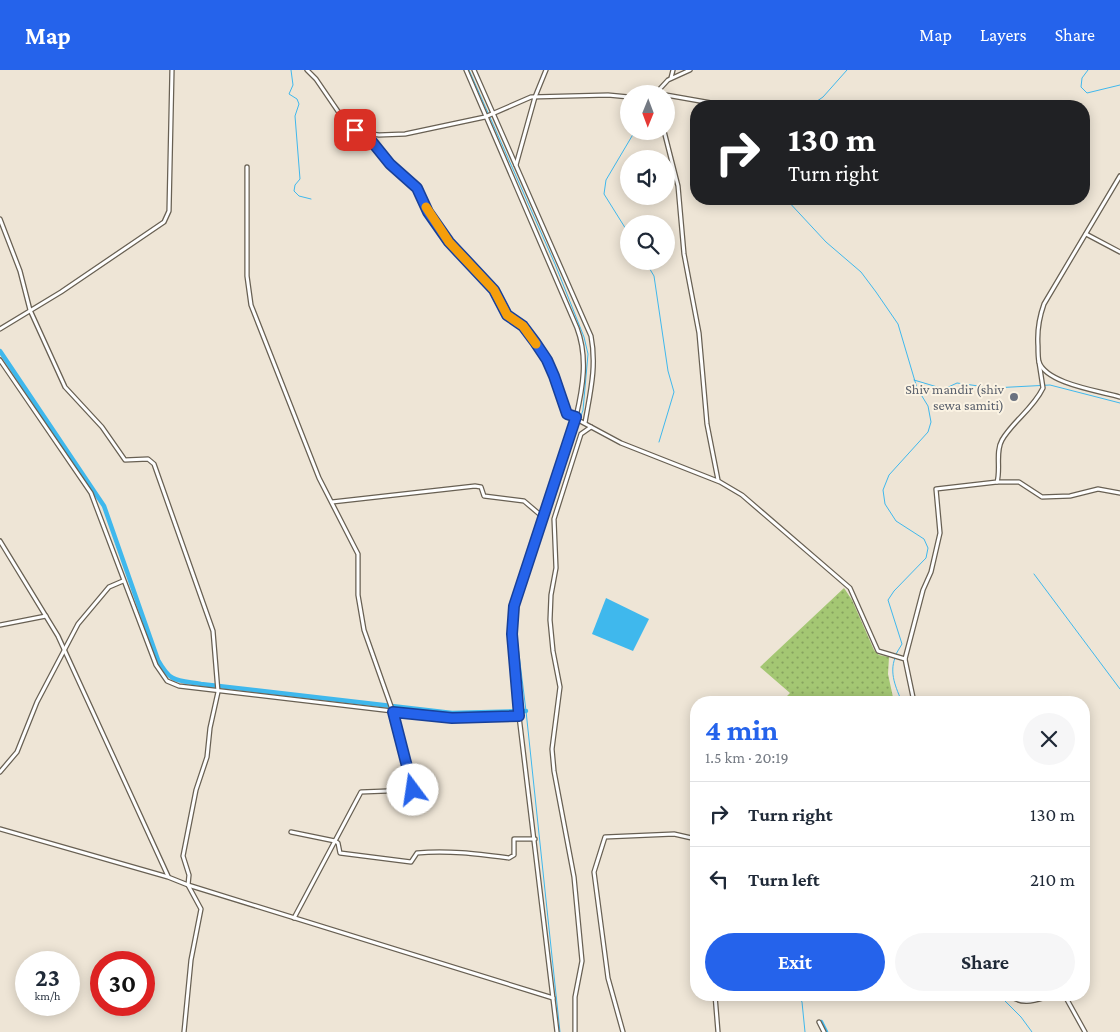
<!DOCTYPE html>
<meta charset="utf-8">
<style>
:root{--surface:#fff;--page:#f6f6f7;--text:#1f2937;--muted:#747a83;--line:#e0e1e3;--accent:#2563eb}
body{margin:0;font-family:"Crimson Pro",serif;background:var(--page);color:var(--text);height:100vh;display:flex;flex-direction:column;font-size:19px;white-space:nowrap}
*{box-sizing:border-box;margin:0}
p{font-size:16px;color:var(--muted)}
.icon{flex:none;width:28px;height:28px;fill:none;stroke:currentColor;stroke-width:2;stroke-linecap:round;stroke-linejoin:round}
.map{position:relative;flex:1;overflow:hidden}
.details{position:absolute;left:690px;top:626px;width:400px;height:305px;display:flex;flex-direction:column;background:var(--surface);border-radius:20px;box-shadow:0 2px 12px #0003}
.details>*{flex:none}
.banner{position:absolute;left:690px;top:30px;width:400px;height:105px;border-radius:20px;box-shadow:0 2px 12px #0003;background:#202124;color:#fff;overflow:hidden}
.needle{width:32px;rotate:181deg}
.tools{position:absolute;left:620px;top:15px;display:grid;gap:10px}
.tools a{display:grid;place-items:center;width:55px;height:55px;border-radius:50%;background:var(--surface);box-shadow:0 2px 12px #0003;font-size:25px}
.speed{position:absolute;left:15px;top:881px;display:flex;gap:10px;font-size:25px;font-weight:700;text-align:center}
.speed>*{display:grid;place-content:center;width:65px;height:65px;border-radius:50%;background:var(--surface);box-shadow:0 2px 12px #0003;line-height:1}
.speed small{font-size:12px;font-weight:400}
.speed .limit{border:8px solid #d22;background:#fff;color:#111}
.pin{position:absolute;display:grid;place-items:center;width:42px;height:42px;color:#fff;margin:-21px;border-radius:10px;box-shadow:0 2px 8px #0006}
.me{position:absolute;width:55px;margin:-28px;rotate:346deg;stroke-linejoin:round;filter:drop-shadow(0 0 4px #0008)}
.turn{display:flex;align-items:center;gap:18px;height:105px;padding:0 15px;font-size:22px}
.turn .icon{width:65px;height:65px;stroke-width:2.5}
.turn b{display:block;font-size:35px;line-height:42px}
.round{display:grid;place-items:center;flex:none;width:52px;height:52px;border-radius:26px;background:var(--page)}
.summary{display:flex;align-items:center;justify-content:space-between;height:85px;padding:0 15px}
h1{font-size:30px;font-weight:700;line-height:38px;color:var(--accent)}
.button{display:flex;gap:10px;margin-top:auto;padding:10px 15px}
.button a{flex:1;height:58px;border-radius:30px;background:var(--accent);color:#fff;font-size:20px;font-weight:700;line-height:58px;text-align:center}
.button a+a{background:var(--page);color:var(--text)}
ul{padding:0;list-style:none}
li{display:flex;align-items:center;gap:15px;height:65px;padding:0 15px;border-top:1px solid var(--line)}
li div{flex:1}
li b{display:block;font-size:19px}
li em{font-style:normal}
header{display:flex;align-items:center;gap:30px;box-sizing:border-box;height:70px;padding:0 25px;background:var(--accent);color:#fff}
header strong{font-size:24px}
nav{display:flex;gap:28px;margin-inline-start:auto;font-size:18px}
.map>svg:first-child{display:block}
.grass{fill:url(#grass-dots)}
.water{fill:#3fb8ed}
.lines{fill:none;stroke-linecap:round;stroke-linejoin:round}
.stream{stroke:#3fb8ed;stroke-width:1}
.canal{stroke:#3fb8ed;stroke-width:4.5}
.street-casing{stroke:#686053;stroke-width:5.5}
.street{stroke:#fff;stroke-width:3}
.route-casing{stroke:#184099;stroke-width:12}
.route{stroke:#2563eb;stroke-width:9}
.slow{stroke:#f59e0b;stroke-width:9}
.worship-dot{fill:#6b7280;stroke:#fbf3e3;stroke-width:2}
.labels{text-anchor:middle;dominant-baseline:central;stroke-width:4;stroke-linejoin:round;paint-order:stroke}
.worship-label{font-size:14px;fill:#5b616d;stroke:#fbf3e3;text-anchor:end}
</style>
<header>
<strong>Map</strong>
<nav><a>Map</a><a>Layers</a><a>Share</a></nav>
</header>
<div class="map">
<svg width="1120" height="962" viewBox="0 0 1120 962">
<defs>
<pattern id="grass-dots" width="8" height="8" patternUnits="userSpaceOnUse" patternTransform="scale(1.25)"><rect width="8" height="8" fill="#a4c773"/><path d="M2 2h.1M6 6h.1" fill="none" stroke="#87a25f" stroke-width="1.8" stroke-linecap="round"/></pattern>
</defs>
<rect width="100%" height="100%" fill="#eee5d6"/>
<polygon class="grass" points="844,518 852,530 874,580 879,585 889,587 888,604 894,632 781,632 790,623 760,597"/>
<polygon class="water" points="606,528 649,549 633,581 592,564"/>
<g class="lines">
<g class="stream">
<polyline points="291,0 293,15 289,24 297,29 299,34 295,46 300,109 295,115 294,121 299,126 311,129"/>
<polyline points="469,0 555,194 584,267 588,284 583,340 520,525"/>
<polyline points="1088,0 1082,8 1081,17 1087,23 1120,15"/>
<polyline points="810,36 823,27 847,0"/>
<polyline points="786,129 826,172 861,202 876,222 898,254 917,318 928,336 931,352 928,362 889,405 883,420 885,434 896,451 924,469 928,478 926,488 894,521 888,530 902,574 896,584"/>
<polyline points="629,164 604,124 606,110 635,61"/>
<polyline points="645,191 654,206 668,301 674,322 659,372"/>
<polyline points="914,310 944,319 957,313 993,318 1050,315 1120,333"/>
<polyline points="1034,504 1120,619"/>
<polyline points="516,538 515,552 526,641 560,962"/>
<path d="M895,588C889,603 896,618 902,632"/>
<polyline points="798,925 802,932 805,962"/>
<polyline points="999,925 1021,947 1032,962"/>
</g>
<g class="canal">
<path d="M0,281L104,436L158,590C171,613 176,610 201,614L452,643L526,641"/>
<polyline points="821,952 826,962"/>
</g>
<g class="street-casing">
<g id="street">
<polyline points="307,0 316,9 346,53 365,63 379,65 405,64 485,47 531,27 608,25 629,27"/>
<path d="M466,0L577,258C588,287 583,317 576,347L512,546L519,646L557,962"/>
<path d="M474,0L591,266C597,297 590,323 585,353"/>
<polyline points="671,8 673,0"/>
<polyline points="656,23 668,10 690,0"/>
<polyline points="666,25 723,35"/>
<polyline points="664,61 678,116 684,184 699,263 707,354 718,410"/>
<polyline points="365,63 390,94 417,118 428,142 449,172 494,220 507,245 523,256 535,272 547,290 567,344 621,373 720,412 742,425 850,518 878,581 905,589 914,632"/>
<polyline points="516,95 535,27 546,0"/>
<polyline points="247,97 247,206 251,235 319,408 358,484 358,525 364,560 393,642 413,720 361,722 294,848"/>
<path d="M1120,106L1044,234C1039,248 1037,262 1038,276C1038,281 1038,288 1039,292C1047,314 1100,321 1120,327"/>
<polyline points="0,149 20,201 30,240 65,317 102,357 125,390 148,389 154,394 213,561 218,622 210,658 207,687 196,720 183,786 189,805 188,815 201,839 191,890 184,962"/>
<polyline points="1086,164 1120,182"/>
<polyline points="0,259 61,222 164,152 169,141 172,0"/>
<polyline points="0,290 91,423 156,595 167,611 179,616 452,648 519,647"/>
<polyline points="997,412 1019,412 1042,427 1070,426 1098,419 1120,423"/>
<polyline points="332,432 475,416 481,417 484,426 524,431 544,448"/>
<polyline points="0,471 58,566 168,806"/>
<polyline points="0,555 46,546"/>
<path d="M905,589L923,520L931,502L940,463L936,419L997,412C1001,399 995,382 1002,370C1013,351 1033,339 1043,318L1039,292"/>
<polyline points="0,702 17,682 37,632 78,554 109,517 123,511"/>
<polyline points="0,759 168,807 188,815 553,928"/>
<path d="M291,762L335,771L338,773L340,783L411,792L417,783C448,780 478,784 509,788L514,785V769H535"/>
<polyline points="715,925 718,962"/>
<path d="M1010,925C1023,937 1038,929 1054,925"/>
<polyline points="1062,925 1065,926 1085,962"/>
<polyline points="819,952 824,962"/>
<polyline points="575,962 575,927 582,891 574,807 554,701 552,679 560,617 553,581 550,550 551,525 556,498 554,449 581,364 591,357"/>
<polyline points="623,962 608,908 594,802 605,767 674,764 696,769"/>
</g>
</g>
<use href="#street" class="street"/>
</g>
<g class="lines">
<g class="route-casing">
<polyline id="route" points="355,60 365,63 390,94 417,118 428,142 449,172 494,220 507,245 523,256 535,272 547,290 554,306 567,344 576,347 514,536 512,564 519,646 452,648 393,642 413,720"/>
</g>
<use href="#route" class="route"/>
<polyline class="slow" points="426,137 449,172 494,220 507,245 523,256 536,274"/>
</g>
<circle class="worship-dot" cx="1014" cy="327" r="5"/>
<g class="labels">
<g class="worship-label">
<text x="1004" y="319">Shiv mandir (shiv<tspan x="1004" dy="16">sewa samiti)</tspan></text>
</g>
</g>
</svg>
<div class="tools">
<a><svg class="needle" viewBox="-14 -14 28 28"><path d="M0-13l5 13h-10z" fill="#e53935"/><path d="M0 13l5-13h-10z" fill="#747a83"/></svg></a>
<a><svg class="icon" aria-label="sound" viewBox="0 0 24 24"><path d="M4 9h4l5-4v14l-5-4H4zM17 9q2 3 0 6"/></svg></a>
<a><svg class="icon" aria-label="search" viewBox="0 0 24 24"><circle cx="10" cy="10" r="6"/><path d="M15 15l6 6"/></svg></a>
</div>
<div class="speed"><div>23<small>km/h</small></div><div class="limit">30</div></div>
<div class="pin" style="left:355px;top:60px;background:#d93025"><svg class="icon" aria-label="arrive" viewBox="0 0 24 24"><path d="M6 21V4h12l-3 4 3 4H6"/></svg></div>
<svg class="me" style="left:413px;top:720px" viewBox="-20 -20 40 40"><circle r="19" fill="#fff"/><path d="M0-13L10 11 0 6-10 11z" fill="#2563eb"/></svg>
<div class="banner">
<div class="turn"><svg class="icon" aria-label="right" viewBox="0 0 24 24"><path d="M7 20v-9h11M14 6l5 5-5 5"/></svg><div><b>130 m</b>Turn right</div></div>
</div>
<section class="details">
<div class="summary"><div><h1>4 min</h1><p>1.5 km · 20:19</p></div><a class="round"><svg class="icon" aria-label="close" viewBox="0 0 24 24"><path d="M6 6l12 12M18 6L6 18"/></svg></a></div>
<ul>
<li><svg class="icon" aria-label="right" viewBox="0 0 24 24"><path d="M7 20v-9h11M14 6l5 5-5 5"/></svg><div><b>Turn right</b></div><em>130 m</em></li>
<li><svg class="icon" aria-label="left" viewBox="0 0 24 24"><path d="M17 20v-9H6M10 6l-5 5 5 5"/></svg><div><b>Turn left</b></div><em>210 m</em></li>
</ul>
<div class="button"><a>Exit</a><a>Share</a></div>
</section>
</div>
